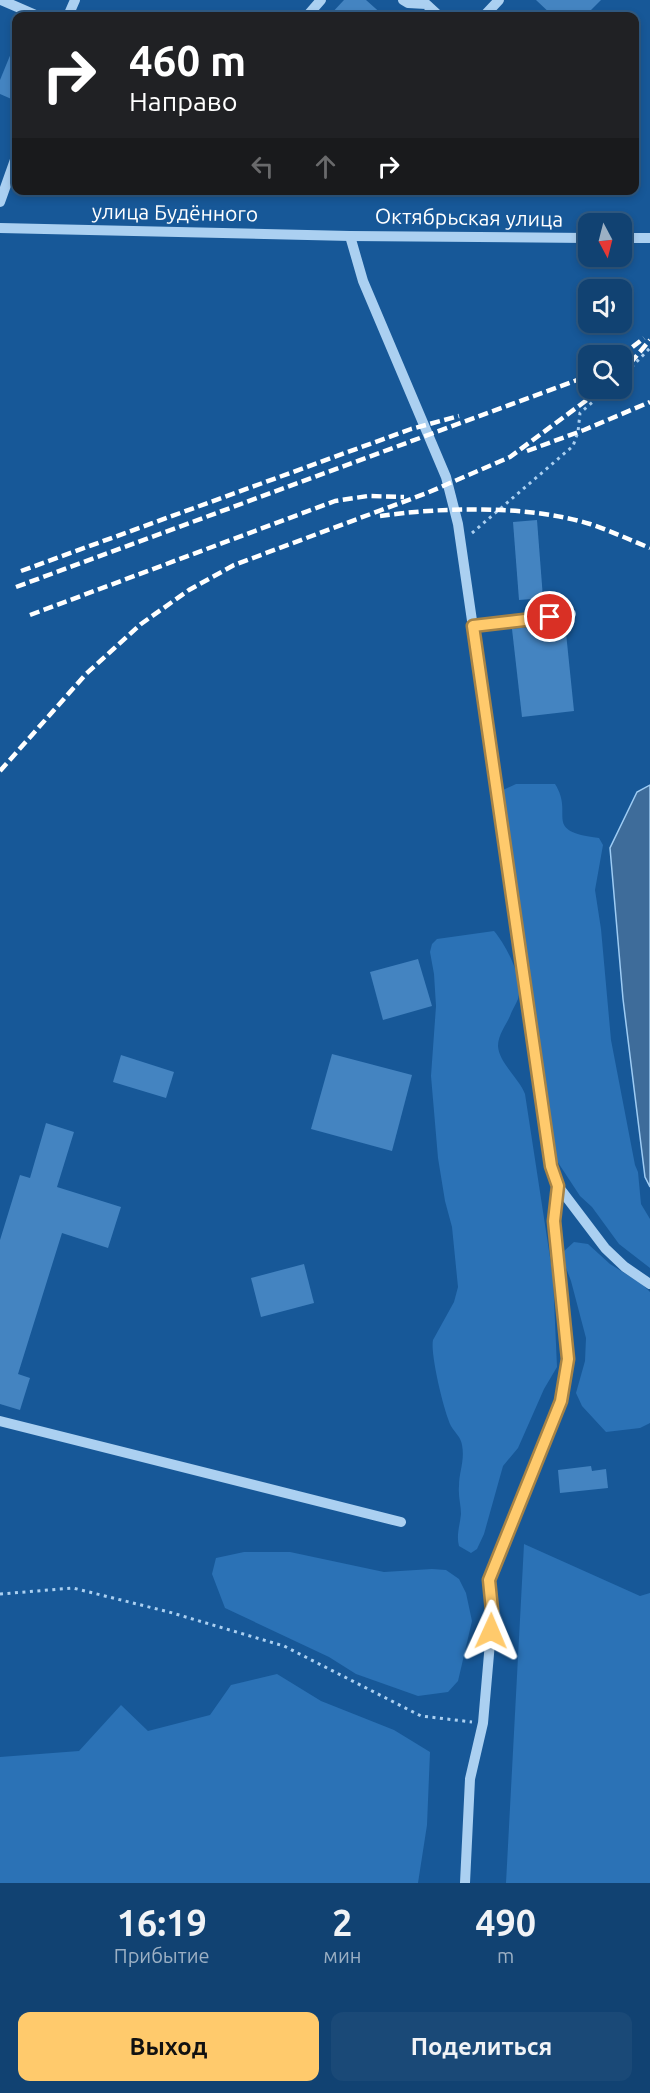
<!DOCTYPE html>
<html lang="ru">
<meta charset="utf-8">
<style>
:root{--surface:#114272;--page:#1a4977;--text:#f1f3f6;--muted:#9cb0c4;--line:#305b84;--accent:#ffca6c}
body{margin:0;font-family:Ubuntu,sans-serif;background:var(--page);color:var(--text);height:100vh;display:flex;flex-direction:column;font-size:22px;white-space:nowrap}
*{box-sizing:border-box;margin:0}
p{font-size:20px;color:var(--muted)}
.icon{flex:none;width:33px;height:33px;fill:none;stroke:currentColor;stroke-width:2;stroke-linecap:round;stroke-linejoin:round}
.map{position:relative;height:1883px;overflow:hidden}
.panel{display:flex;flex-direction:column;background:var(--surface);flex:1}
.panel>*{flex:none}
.banner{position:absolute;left:12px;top:12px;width:627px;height:183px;border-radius:12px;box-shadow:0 3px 9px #0003,0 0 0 2px var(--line);background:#202124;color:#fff;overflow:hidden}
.needle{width:39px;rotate:173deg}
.buttons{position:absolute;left:578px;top:213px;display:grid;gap:12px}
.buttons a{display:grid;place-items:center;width:54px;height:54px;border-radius:12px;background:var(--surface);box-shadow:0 3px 9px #0003,0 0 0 2px var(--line);font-size:30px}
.pin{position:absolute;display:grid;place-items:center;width:51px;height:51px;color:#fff;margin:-26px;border:3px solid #fff;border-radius:50%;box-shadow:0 2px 6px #0007}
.me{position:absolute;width:66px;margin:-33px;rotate:1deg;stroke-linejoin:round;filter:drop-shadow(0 0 4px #0008)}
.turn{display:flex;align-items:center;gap:21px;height:126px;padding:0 18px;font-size:27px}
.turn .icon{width:78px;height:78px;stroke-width:2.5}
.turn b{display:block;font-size:42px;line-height:51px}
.lanes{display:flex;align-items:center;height:57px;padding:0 18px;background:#0003;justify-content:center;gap:30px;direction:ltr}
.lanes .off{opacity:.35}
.eta{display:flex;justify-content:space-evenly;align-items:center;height:102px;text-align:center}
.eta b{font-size:36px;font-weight:600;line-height:42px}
.cta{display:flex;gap:12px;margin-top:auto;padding:12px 18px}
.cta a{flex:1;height:69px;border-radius:12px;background:var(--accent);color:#111;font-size:24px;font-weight:600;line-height:69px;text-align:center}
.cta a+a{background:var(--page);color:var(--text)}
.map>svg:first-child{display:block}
.green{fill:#2b72b6}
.water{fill:#3e6c9a;stroke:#9eccf4;stroke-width:1.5}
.building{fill:#4484c1}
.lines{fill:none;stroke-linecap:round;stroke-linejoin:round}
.path{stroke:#abd0f1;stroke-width:3;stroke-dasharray:3 4.5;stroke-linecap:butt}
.minor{stroke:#abd0f1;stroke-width:10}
.rail{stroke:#fff;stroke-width:4.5;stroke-dasharray:10 4.5;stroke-linecap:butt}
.route-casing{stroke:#a68346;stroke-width:15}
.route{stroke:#ffca6c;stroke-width:10}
.labels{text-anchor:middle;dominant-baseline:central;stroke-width:4.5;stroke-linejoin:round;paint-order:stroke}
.street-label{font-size:21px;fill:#fff;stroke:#175898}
</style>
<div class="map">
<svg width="650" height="1883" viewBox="0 0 650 1883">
<rect width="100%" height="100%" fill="#175898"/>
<g class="green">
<path d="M516,784H555C575,815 541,831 599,838L603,845L595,890L601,929L611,1040L635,1165L638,1172L641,1204L650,1219V1268L619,1244L592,1207L580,1196L557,1161L503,798V790Z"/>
<path d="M494,931C506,945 524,979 518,999C516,1004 512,1010 510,1016C506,1025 498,1035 498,1046C499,1063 519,1078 525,1094L553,1277L557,1367L544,1389L518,1448L503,1466L484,1534L477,1549L471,1553L459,1546C456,1535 460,1525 461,1514C461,1505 458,1496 459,1486C459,1472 465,1460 462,1445C461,1437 455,1433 451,1426C444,1412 430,1354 433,1340L454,1302L458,1287L452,1227L445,1201L438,1158L431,1076L436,1006L434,974L430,952L432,944L437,939Z"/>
<polygon points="574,1242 588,1244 610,1264 642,1284 650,1292 650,1423 640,1428 606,1432 582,1406 576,1393 585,1361 586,1338 571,1281 563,1260 563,1252"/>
<polygon points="524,1544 640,1596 650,1593 650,1883 506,1883"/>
<polygon points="244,1552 290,1552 384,1572 432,1569 446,1570 459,1579 466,1593 472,1621 458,1681 448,1692 418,1696 356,1674 329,1657 225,1608 212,1574 216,1558"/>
<polygon points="277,1674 321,1701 394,1730 430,1752 427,1825 418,1883 0,1883 0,1757 79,1751 121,1705 148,1731 210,1715 231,1685"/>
</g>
<polygon class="water" points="650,785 650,1187 645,1177 623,999 610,848 637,792"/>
<g class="building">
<polygon points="344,0 366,0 384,16 329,16"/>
<polygon points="536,0 601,0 585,16 553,16"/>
<polygon points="16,41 16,101 0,94 0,80"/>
<polygon points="537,520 543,598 519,600 513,522"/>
<polygon points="565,623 574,711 522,717 512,629"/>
<polygon points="418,959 432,1006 383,1020 370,972"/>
<polygon points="332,1054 412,1075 392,1151 311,1129"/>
<polygon points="121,1055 174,1072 166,1098 113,1082"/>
<polygon points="46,1123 74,1132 57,1187 121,1207 108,1248 62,1233 18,1374 30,1378 20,1410 0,1404 0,1240 20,1175 30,1178"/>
<polygon points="304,1264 314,1303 261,1317 251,1278"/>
<polygon points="591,1466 592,1471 606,1469 608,1488 560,1493 558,1470"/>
</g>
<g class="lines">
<g class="path">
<polyline points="621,378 650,348"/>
<polyline points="472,533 573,446 578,432 580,413 609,388"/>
<polyline points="0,1594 73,1588 169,1612 284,1646 421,1716 472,1722"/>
</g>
<g class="minor">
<polyline points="1,0 38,16"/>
<polyline points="403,0 408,3 426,4 439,16"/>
<polyline points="68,16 75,0"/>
<polyline points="307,16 321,0"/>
<polyline points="484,16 499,0"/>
<polyline points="0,202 16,157"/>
<polyline points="0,228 350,236 588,238"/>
<polyline points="350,236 363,281 446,477 458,524 551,1166 558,1186 605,1248 625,1267 650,1284"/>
<polyline points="621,238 650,238"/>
<polyline points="473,626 571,614"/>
<polyline points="0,1421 401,1522"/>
<polyline points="465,1883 470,1779 483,1723 491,1631 492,1610 489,1580 561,1401 568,1359 554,1221 558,1186"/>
</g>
<g class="rail">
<polyline points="621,356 644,338"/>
<polyline points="621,374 650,340"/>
<polyline points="527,451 584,430 650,402"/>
<path d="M380,516C443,507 529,505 590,524C611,531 630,540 650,548"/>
<polyline points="21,571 411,429 459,416"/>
<polyline points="16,587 588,376"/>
<polyline points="30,615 335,501 368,496 404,497"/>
<polyline points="0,771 86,674 141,624 189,590 234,565 427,493 510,457 603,388"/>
</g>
</g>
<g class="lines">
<g class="route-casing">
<polyline id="route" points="491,1631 492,1610 489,1580 561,1401 568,1359 554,1221 558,1186 551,1166 473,626 550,617"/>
</g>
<use href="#route" class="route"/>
</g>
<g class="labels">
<g class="street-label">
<text transform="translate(175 212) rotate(1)">улица Будённого</text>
<text transform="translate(469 217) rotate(1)">Октябрьская улица</text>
</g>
</g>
</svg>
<div class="buttons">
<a><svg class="needle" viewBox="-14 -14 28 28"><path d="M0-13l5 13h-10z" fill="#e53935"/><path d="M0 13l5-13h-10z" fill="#9cb0c4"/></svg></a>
<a><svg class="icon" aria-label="sound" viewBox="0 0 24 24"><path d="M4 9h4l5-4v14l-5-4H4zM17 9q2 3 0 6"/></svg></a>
<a><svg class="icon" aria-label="search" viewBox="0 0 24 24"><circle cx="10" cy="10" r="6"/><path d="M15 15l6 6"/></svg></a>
</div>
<div class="pin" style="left:550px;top:617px;background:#d93025"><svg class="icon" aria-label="arrive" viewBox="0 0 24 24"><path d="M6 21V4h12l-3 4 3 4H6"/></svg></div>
<svg class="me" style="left:491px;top:1631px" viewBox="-20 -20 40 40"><path d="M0-17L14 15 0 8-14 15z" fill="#ffca6c" stroke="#fff" stroke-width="4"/></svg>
<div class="banner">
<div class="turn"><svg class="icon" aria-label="right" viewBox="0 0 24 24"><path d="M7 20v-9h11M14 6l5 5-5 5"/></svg><div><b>460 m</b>Направо</div></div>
<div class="lanes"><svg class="icon off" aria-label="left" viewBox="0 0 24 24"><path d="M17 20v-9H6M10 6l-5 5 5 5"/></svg><svg class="icon off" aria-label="ahead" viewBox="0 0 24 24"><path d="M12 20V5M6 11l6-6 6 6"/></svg><svg class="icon" aria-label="right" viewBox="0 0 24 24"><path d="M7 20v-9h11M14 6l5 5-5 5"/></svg></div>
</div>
</div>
<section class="panel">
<div class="eta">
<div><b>16:19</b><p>Прибытие</p></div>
<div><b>2</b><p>мин</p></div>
<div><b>490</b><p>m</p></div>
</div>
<div class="cta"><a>Выход</a><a>Поделиться</a></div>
</section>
